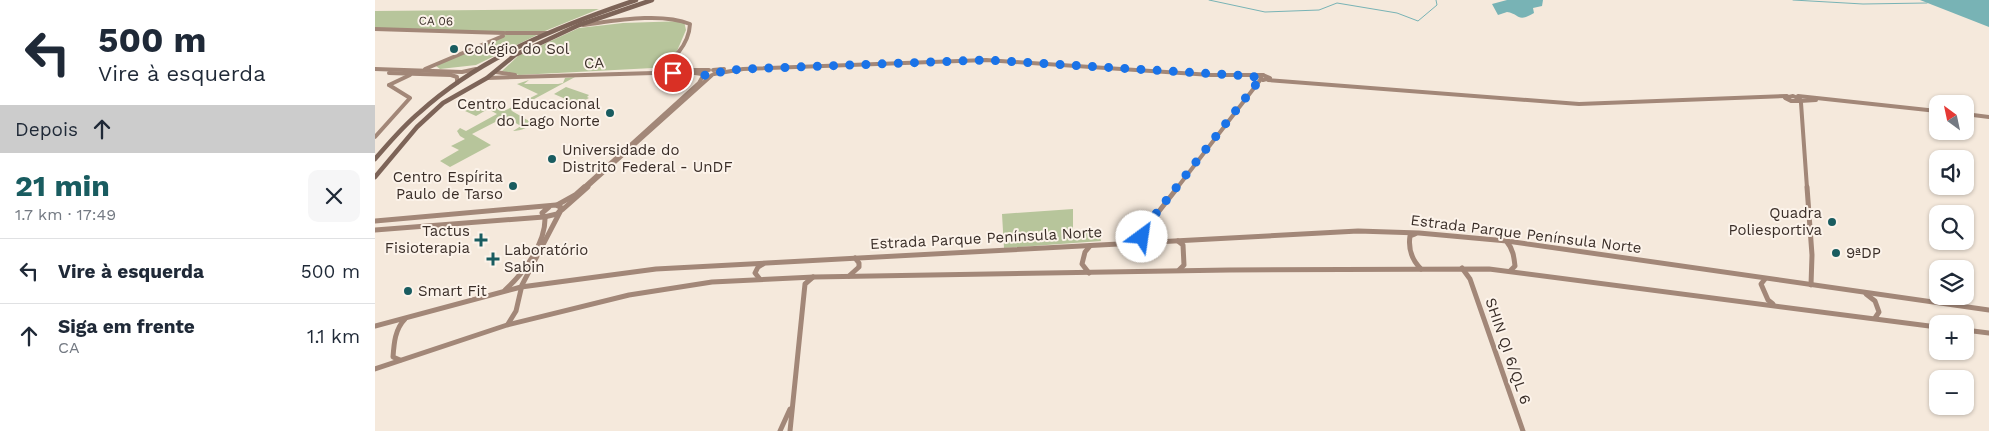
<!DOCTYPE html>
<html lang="pt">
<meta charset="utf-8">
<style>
:root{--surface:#fff;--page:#f6f6f7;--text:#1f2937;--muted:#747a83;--line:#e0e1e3;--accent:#195c60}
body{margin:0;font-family:"Work Sans",sans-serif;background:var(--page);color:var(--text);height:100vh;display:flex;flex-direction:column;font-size:19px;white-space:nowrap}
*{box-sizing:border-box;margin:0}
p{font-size:16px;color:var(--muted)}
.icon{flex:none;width:28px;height:28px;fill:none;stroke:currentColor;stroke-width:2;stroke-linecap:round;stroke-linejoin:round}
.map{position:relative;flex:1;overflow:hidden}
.details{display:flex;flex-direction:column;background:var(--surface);width:375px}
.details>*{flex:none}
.hud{background:#fff;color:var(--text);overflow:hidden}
.needle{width:32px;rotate:327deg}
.fabs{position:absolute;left:1554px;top:95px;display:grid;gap:10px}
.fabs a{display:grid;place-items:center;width:45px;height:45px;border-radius:10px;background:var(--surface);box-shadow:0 1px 4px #0004;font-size:25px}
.pin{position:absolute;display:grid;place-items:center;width:42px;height:42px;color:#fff;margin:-21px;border:2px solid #fff;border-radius:50%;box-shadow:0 1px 5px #0007}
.me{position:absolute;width:55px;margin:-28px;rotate:31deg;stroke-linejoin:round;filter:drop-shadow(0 0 4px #0008)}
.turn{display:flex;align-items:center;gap:18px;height:105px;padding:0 15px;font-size:22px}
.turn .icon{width:65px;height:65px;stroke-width:2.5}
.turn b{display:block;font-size:35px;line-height:42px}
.then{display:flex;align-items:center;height:48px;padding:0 15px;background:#0003;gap:10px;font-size:19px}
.round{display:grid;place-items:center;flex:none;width:52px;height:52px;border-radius:10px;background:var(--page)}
.headline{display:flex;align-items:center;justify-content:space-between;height:85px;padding:0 15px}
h1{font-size:30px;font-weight:700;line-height:38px;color:var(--accent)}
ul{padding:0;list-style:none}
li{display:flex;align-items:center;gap:15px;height:65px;padding:0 15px;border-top:1px solid var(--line)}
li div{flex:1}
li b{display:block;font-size:19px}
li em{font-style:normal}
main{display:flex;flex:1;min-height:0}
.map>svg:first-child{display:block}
.green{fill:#b7c59b}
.water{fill:#78b3b5}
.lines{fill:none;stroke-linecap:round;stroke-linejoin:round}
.stream{stroke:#78b3b5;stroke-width:1}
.secondary-far1{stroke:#a28778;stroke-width:4}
.secondary{stroke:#a28778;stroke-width:5}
.primary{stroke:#7d6458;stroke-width:4.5}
.route{stroke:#1a73e8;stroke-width:9;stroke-dasharray:0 16.2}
.poi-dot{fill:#195c60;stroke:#fcf3ea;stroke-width:2}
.labels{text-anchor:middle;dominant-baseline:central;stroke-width:4;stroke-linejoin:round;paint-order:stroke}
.far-street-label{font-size:12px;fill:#3a2e28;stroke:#fcf3ea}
.poi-label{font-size:15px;fill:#3a2e28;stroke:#fcf3ea;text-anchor:start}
.street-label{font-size:15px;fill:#3a2e28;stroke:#fcf3ea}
</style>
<main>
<section class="details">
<div class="hud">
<div class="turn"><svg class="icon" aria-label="left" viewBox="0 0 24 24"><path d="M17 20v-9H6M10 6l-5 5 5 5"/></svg><div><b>500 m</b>Vire à esquerda</div></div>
<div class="then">Depois<svg class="icon" aria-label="ahead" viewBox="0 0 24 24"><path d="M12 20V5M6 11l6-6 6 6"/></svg></div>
</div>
<div class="headline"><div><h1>21 min</h1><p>1.7 km · 17:49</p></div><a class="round"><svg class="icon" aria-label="close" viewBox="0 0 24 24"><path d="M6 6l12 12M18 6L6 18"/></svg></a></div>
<ul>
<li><svg class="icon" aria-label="left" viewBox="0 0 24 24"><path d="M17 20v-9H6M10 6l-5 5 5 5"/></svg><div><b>Vire à esquerda</b></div><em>500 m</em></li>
<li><svg class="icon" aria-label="ahead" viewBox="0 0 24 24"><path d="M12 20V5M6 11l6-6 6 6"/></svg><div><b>Siga em frente</b><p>CA</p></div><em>1.1 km</em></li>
</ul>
</section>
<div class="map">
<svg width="1614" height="431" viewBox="0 0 1614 431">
<rect width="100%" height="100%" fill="#f5e9dc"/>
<g class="green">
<polygon points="224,9 170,31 101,65 65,69 61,66 65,63 136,32 0,28 0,11"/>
<polygon points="309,21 311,30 299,58 278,68 144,75 127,71 143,56 204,28 248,23"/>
<path d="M200,77L137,111L154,121L157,120L160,121C155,127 146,131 138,131L146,126L130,117L97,134L116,145L75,167L65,161L84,150L76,146L90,139L85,136L82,131L85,128L91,131L122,114L113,109L101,116L90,111L109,102L129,111L163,94L142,84L154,80L149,84H183L188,83L190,78Z"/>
<polygon points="191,87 214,95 212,97 214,98 202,104 179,94"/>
<polygon points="698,209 698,230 724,233 726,241 629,248 627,214"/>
</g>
<g class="water">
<path d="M1132,0H1168L1167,6L1158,8L1159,13C1142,23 1145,14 1132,12L1123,15L1117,4Z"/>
<polygon points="1545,0 1614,0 1614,27"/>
</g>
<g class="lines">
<g class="stream">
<polyline points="834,0 890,12 944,10 962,3 1022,13 1043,21 1062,5 1061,0"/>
<polyline points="1418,0 1488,4 1552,3"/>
</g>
<g class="secondary-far1">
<path d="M208,25C239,21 285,12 315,24C314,45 297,63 279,71"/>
<polyline points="0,29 129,33"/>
<polyline points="131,33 173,33"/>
<polyline points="0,69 87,72 101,69"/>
<polyline points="50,69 128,36"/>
<polyline points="315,70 334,70"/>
<polyline points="338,70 349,69"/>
<polyline points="121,72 140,75"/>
<polyline points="14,73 76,75 82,77 82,83"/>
<polyline points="339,74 368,69 611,60 836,75 888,75"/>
<polygon points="888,75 895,78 888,80 885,77"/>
<polyline points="112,78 313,72 327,74"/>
<polyline points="893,80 1204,104 1412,96"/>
<polyline points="14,85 35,75"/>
<polyline points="1423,96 1562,111"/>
<polyline points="1425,101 1416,101 1410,98 1418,96 1425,99 1426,103 1432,188"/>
<polyline points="1425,101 1441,100"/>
<polyline points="1590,114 1614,117"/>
<polyline points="0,137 35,98 14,85"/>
<polyline points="208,188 324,83 328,76"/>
<polyline points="211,188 337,75"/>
<polyline points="802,188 886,79"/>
</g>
<g class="secondary">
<polyline points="1432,187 1437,255 1436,285"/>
<polyline points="182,205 200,195 209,187"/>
<polyline points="187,210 213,187"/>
<polyline points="0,221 181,205 187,208 182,214 169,217 167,213 174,207"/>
<polyline points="0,230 169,217"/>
<path d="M1040,234L1035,236C1033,249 1037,260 1046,269"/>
<polyline points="803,241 808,245 809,265 804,270"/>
<path d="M1132,242C1138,249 1139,257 1140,266L1135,271"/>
<polyline points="759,243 803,187"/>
<polyline points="1087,268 1095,279 1148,431"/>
<polyline points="714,273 707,264 710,252 715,246"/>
<polyline points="474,276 484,267 484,263 480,258"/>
<polyline points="384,278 380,273 383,267 388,264"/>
<polyline points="1390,279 1386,284 1393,300 1398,304"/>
<path d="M130,290C149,273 171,243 170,217"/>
<polyline points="1491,294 1500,301 1504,312 1500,318"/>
<polyline points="133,324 141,311 147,285 185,212"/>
<polyline points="0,326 146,287 281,269 983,231 1044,233 1132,241 1614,310"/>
<polyline points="1590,330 1614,333"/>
<path d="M25,360L18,357C19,343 20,329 30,319"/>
<polyline points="0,369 132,325 254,295 337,282 439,277 854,270 1114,269 1562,327"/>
<polyline points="405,431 415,409"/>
<polyline points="415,431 430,284 438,277"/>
</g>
<g class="primary">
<path d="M0,159C14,143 28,126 45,112C106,57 184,26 261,0"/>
<polyline points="0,177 42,127 68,103 112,78 140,55 204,25 277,0"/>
</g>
</g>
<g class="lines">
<polyline class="route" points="298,73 318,72 333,76 349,71 368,69 611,60 875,76 886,78 780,215 767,237"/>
</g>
<g class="poi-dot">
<circle cx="79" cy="49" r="5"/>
<circle cx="235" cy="113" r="5"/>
<circle cx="177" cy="159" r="5"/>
<circle cx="138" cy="186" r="5"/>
<circle cx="1457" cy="222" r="5"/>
<path d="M103.5 232.5h5v5h5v5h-5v5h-5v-5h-5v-5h5z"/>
<circle cx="1461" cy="253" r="5"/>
<path d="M115.5 251.5h5v5h5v5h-5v5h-5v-5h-5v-5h5z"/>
<circle cx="33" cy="291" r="5"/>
</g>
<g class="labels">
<g class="far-street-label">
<text transform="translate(61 21) rotate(2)">CA 06</text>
</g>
<g class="poi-label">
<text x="89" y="49">Colégio do Sol</text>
<text x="225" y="104" text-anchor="end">Centro Educacional<tspan x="225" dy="17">do Lago Norte</tspan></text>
<text x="187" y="150">Universidade do<tspan x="187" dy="17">Distrito Federal - UnDF</tspan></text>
<text x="128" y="177" text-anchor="end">Centro Espírita<tspan x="128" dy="17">Paulo de Tarso</tspan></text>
<text x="1447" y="213" text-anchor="end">Quadra<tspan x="1447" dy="17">Poliesportiva</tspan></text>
<text x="95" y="231" text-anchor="end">Tactus<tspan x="95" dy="17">Fisioterapia</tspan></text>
<text x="129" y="250">Laboratório<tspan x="129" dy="17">Sabin</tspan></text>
<text x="1471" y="253">9ªDP</text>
<text x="43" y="291">Smart Fit</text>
</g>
<g class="street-label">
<text transform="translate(219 63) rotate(-3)">CA</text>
<text transform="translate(1151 234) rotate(7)">Estrada Parque Península Norte</text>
<text transform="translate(611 238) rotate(-3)">Estrada Parque Península Norte</text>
<text transform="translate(1133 351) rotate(71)">SHIN QI 6/QL 6</text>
</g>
</g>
</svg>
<div class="fabs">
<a><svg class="needle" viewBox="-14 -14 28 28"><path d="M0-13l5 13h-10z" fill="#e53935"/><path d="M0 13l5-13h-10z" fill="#747a83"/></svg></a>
<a><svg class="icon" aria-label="sound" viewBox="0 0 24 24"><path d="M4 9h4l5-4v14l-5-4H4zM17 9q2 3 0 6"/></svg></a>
<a><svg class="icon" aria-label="search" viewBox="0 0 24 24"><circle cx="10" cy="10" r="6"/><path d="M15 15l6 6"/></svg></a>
<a><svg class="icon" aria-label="layers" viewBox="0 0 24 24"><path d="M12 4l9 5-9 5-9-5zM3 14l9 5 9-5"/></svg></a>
<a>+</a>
<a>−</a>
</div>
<div class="pin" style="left:298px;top:73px;background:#d93025"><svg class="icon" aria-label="arrive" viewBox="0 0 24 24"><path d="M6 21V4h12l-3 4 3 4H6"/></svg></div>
<svg class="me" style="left:767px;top:237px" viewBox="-20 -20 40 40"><circle r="19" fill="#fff"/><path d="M0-13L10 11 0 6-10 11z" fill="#1a73e8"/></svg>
</div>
</main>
